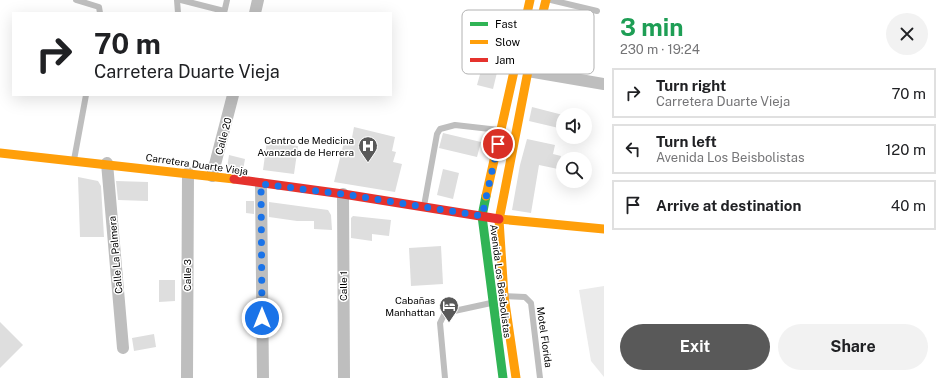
<!DOCTYPE html>
<meta charset="utf-8">
<style>
:root{--surface:#fff;--page:#f2f2f2;--text:#202124;--muted:#757577;--line:#e0e0e0;--accent:#595959}
body{margin:0;font-family:"Public Sans",sans-serif;background:var(--page);color:var(--text);height:100vh;display:flex;flex-direction:column;font-size:15px;white-space:nowrap}
*{box-sizing:border-box;margin:0}
p{font-size:13px;color:var(--muted)}
.icon{flex:none;width:22px;height:22px;fill:none;stroke:currentColor;stroke-width:2;stroke-linecap:round;stroke-linejoin:round}
.map{position:relative;flex:1;overflow:hidden}
.details{display:flex;flex-direction:column;background:var(--surface);width:340px}
.details>*{flex:none}
.hud{position:absolute;left:12px;top:12px;width:380px;height:84px;border-radius:0px;box-shadow:0 4px 16px #0002;background:#fff;color:var(--text);overflow:hidden}
.tools{position:absolute;left:556px;top:108px;display:grid;gap:8px}
.tools a{display:grid;place-items:center;width:36px;height:36px;border-radius:50%;background:var(--surface);box-shadow:0 4px 16px #0002;font-size:20px}
.pin{position:absolute;display:grid;place-items:center;width:34px;height:34px;color:#fff;margin:-17px;border:2px solid #fff;border-radius:50%;box-shadow:0 1px 4px #0007}
.me{position:absolute;width:44px;margin:-22px;rotate:0deg;stroke-linejoin:round;filter:drop-shadow(0 0 3px #0008)}
.turn{display:flex;align-items:center;gap:14px;height:84px;padding:0 16px;font-size:18px}
.turn .icon{width:52px;height:52px;stroke-width:2.5}
.turn b{display:block;font-size:28px;line-height:34px}
.round{display:grid;place-items:center;flex:none;width:42px;height:42px;border-radius:21px;background:var(--page)}
.head{display:flex;align-items:center;justify-content:space-between;height:68px;padding:0 16px}
h1{font-size:24px;font-weight:700;line-height:30px;color:#1e9e55}
.primary-button{display:flex;gap:8px;margin-top:auto;padding:8px 16px}
.primary-button a{flex:1;height:46px;border-radius:24px;background:var(--accent);color:#fff;font-size:16px;font-weight:700;line-height:46px;text-align:center}
.primary-button a+a{background:var(--page);color:var(--text)}
ul{padding:0;list-style:none}
li{display:flex;align-items:center;gap:12px;height:50px;margin:0 8px 6px;padding:0 8px;border:2px solid var(--line);border-radius:0px}
li div{flex:1}
li b{display:block;font-size:15px}
li em{font-style:normal}
main{display:flex;flex:1;min-height:0}
.map>svg:first-child{display:block}
.green{fill:#ebebeb}
.building{fill:#dedede}
.lines{fill:none;stroke-linecap:round;stroke-linejoin:round}
.lane{stroke:#bebebe;stroke-width:6}
.street{stroke:#bebebe;stroke-width:12}
.fast{stroke:#30b455;stroke-width:9}
.slow{stroke:#ff9f0a;stroke-width:9}
.jam{stroke:#e5322d;stroke-width:9}
.route{stroke:#1a73e8;stroke-width:7;stroke-dasharray:0 12.6}
.labels{text-anchor:middle;dominant-baseline:central;stroke-width:3;stroke-linejoin:round;paint-order:stroke}
.street-label{font-size:10px;fill:#000;stroke:#fff}
.poi-label{font-size:10px;fill:#000;stroke:#fff;text-anchor:end}
.key{fill:#fff;stroke:#b2b2b2;stroke-width:1}
.key-label{font-size:11px;fill:#000}
</style>
<main>
<div class="map">
<svg width="604" height="378" viewBox="0 0 604 378">
<rect width="100%" height="100%" fill="#fff"/>
<polygon class="green" points="604,286 604,377 591,361 579,290"/>
<g class="building">
<polygon points="481,29 506,35 493,89 477,85 489,42 478,40"/>
<polygon points="532,107 563,115 563,129 529,121"/>
<polygon points="354,127 395,137 392,151 396,152 393,162 402,164 395,192 334,182 344,142 351,143"/>
<polygon points="443,133 481,142 477,157 439,148"/>
<polygon points="527,139 555,145 553,154 561,156 558,169 539,165 531,213 512,210 520,165"/>
<polygon points="267,141 298,146 294,174 263,170"/>
<polygon points="229,155 245,159 243,170 227,168"/>
<polygon points="443,169 459,173 453,199 437,195"/>
<polygon points="78,177 98,181 101,186 104,237 80,237"/>
<polygon points="116,181 148,182 148,201 118,200"/>
<polygon points="246,201 254,201 254,214 246,213"/>
<polygon points="269,202 328,210 331,215 332,230 314,229 314,221 297,221 269,217"/>
<polygon points="353,216 391,220 389,236 372,234 372,241 351,238 351,218"/>
<polygon points="441,246 443,284 411,286 409,248"/>
<polygon points="159,280 175,280 175,301 159,302"/>
<polygon points="0,322 23,345 0,368"/>
<polygon points="154,334 156,347 134,351 132,338"/>
</g>
<g class="lines">
<g class="lane">
<polyline points="76,0 99,7 100,13"/>
<polyline points="177,0 178,13"/>
<polyline points="181,0 224,11"/>
<polyline points="551,0 597,11"/>
<polyline points="224,13 227,0"/>
<polyline points="74,160 86,95"/>
<polyline points="424,206 437,134 440,129 455,125 499,130"/>
<polyline points="505,296 525,297 531,303 540,378"/>
<polyline points="445,378 440,323 445,313 491,303"/>
</g>
<g class="street">
<polyline points="255,13 258,0"/>
<polyline points="528,71 604,84"/>
<polyline points="107,163 123,348"/>
<polyline points="212,176 233,95"/>
<polyline points="261,184 263,378"/>
<polyline points="343,194 344,378"/>
<polyline points="187,378 188,173"/>
</g>
<polyline class="fast" points="486,196 482,216 503,378"/>
<g class="slow">
<polyline points="0,153 234,179"/>
<polyline points="486,196 530,0"/>
<polyline points="499,219 604,229"/>
<polyline points="516,378 504,296 499,220 528,71 546,0"/>
</g>
<polyline class="jam" points="234,179 343,194 499,219"/>
</g>
<g class="lines">
<polyline class="route" points="262,318 261,184 343,194 482,216 498,144"/>
</g>
<defs>
<g id="hospital-pin" transform="scale(1)"><path d="M0 17L-7.5 6A9.5 9.5 0 1 1 7.5 6Z" fill="#595959" stroke="#fff"/><path d="M-5-5h3v3.5h4V-5h3V5h-3V1.5h-4V5h-3Z" fill="#fff"/></g>
<g id="hotel-pin" transform="scale(1)"><path d="M0 17L-7.5 6A9.5 9.5 0 1 1 7.5 6Z" fill="#595959" stroke="#fff"/><path d="M-6-4.5h1.5V1H6V5H4.5V3h-9V5H-6ZM-4 0a1.8 1.8 0 1 1 3.6 0ZM.5 0V-2.5h3Q6-2.5 6 0Z" fill="#fff"/></g>
</defs>
<g fill-rule="evenodd">
<use href="#hospital-pin" x="368" y="146"/>
<use href="#hotel-pin" x="449" y="306"/>
</g>
<g class="labels">
<g class="street-label">
<text transform="translate(223 136) rotate(-75)">Calle 20</text>
<text transform="translate(197 164) rotate(8)">Carretera Duarte Vieja</text>
<text transform="translate(115 255) rotate(-95)">Calle La Palmera</text>
<text transform="translate(187 275) rotate(-90)">Calle 3</text>
<text transform="translate(501 281) rotate(83)">Avenida Los Beisbolistas</text>
<text transform="translate(343 286) rotate(-90)">Calle 1</text>
<text transform="translate(545 337) rotate(82)">Motel Florida</text>
</g>
<g class="poi-label">
<text x="354" y="140">Centro de Medicina<tspan x="354" dy="12">Avanzada de Herrera</tspan></text>
<text x="435" y="300">Cabañas<tspan x="435" dy="12">Manhattan</tspan></text>
</g>
</g>
<rect x="462" y="10" width="132" height="64" rx="6" class="key"/>
<rect x="470" y="22" width="18" height="4" fill="#30b455"/>
<rect x="470" y="40" width="18" height="4" fill="#ff9f0a"/>
<rect x="470" y="58" width="18" height="4" fill="#e5322d"/>
<g class="key-label">
<text x="495" y="28">Fast</text>
<text x="495" y="46">Slow</text>
<text x="495" y="64">Jam</text>
</g>
</svg>
<div class="tools">
<a><svg class="icon" aria-label="sound" viewBox="0 0 24 24"><path d="M4 9h4l5-4v14l-5-4H4zM17 9q2 3 0 6"/></svg></a>
<a><svg class="icon" aria-label="search" viewBox="0 0 24 24"><circle cx="10" cy="10" r="6"/><path d="M15 15l6 6"/></svg></a>
</div>
<div class="pin" style="left:498px;top:144px;background:#d93025"><svg class="icon" aria-label="arrive" viewBox="0 0 24 24"><path d="M6 21V4h12l-3 4 3 4H6"/></svg></div>
<svg class="me" style="left:262px;top:318px" viewBox="-20 -20 40 40"><circle r="17" fill="#1a73e8" stroke="#fff" stroke-width="3"/><path d="M0-11L8 9 0 5-8 9z" fill="#fff"/></svg>
<div class="hud">
<div class="turn"><svg class="icon" aria-label="right" viewBox="0 0 24 24"><path d="M7 20v-9h11M14 6l5 5-5 5"/></svg><div><b>70 m</b>Carretera Duarte Vieja</div></div>
</div>
</div>
<section class="details">
<div class="head"><div><h1>3 min</h1><p>230 m · 19:24</p></div><a class="round"><svg class="icon" aria-label="close" viewBox="0 0 24 24"><path d="M6 6l12 12M18 6L6 18"/></svg></a></div>
<ul>
<li><svg class="icon" aria-label="right" viewBox="0 0 24 24"><path d="M7 20v-9h11M14 6l5 5-5 5"/></svg><div><b>Turn right</b><p>Carretera Duarte Vieja</p></div><em>70 m</em></li>
<li><svg class="icon" aria-label="left" viewBox="0 0 24 24"><path d="M17 20v-9H6M10 6l-5 5 5 5"/></svg><div><b>Turn left</b><p>Avenida Los Beisbolistas</p></div><em>120 m</em></li>
<li><svg class="icon" aria-label="arrive" viewBox="0 0 24 24"><path d="M6 21V4h12l-3 4 3 4H6"/></svg><div><b>Arrive at destination</b></div><em>40 m</em></li>
</ul>
<div class="primary-button"><a>Exit</a><a>Share</a></div>
</section>
</main>
